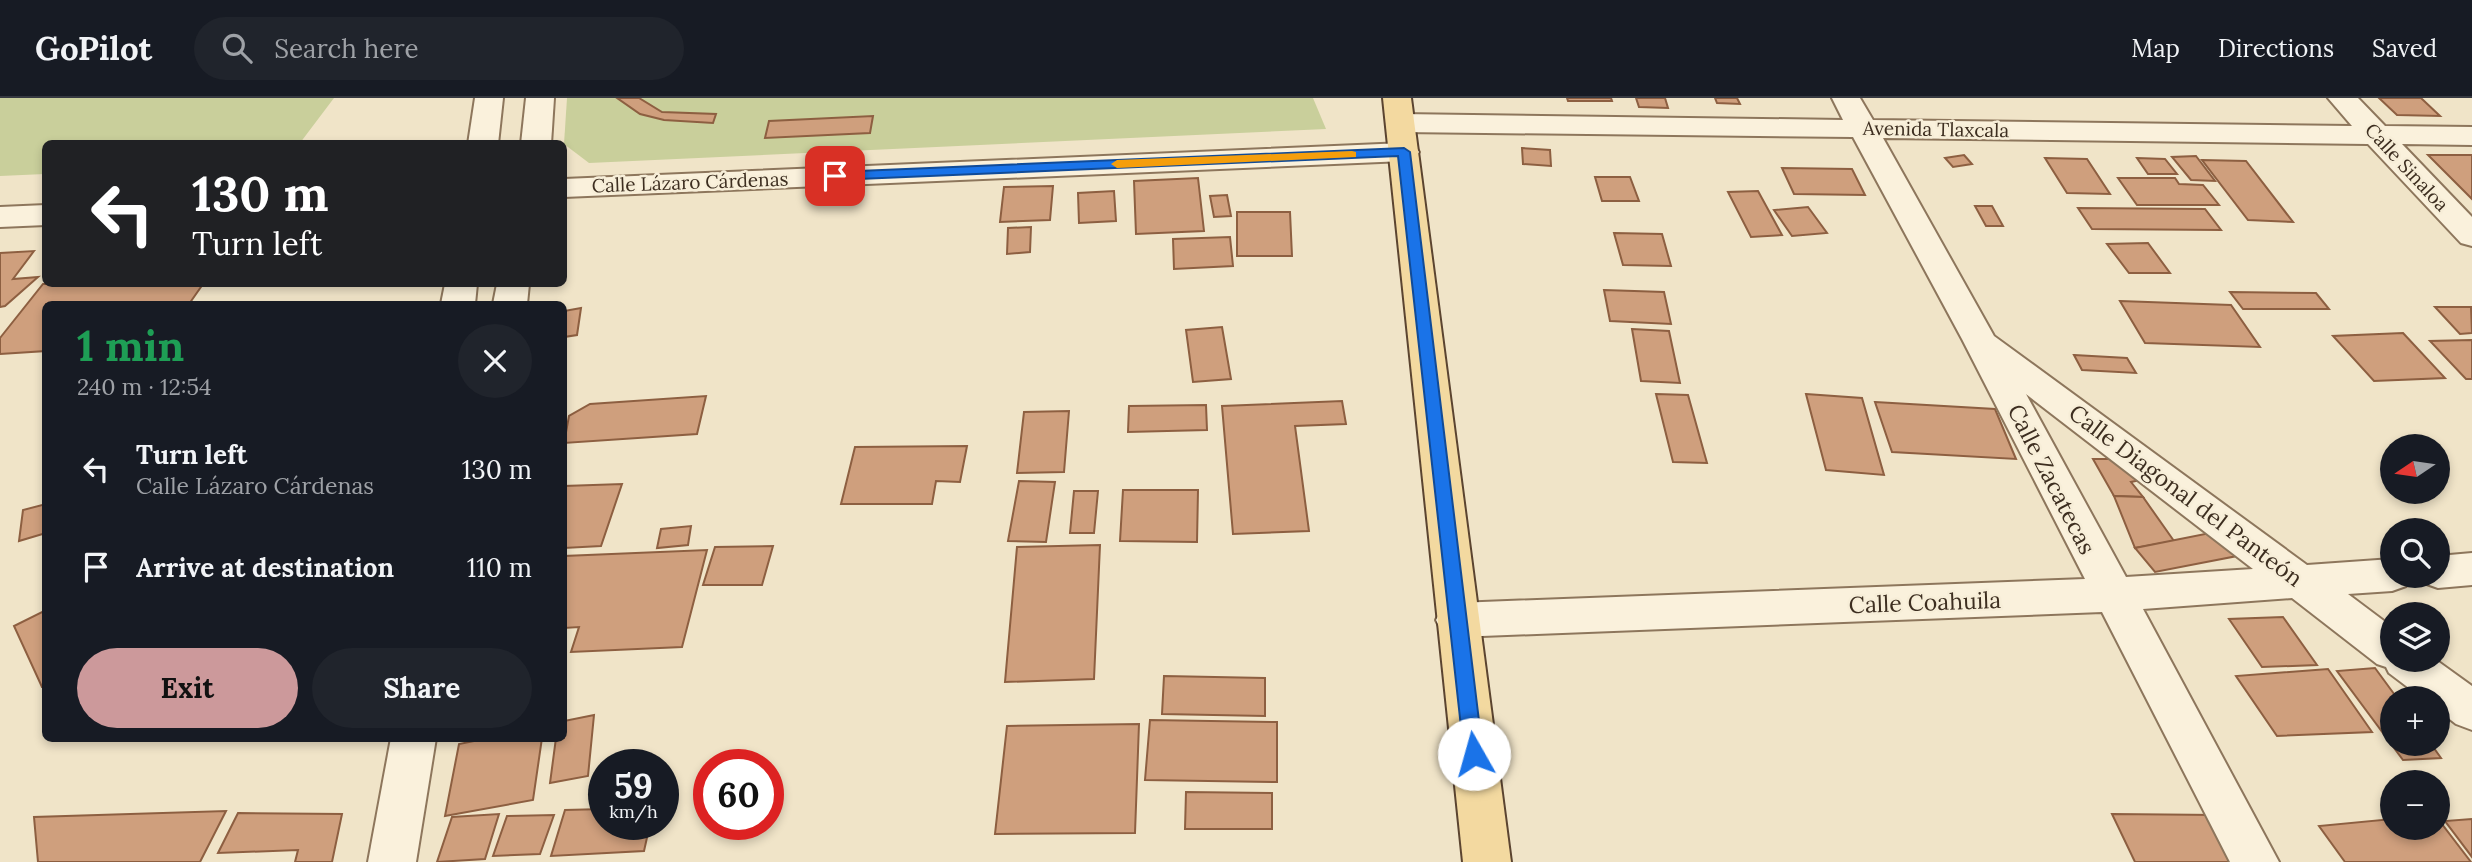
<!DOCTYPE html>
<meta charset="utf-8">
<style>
:root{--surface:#171b24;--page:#20242c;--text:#f1f3f6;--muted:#9ea1a6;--line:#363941;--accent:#cc999b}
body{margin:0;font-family:Lora,serif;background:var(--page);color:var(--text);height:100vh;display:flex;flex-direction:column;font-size:26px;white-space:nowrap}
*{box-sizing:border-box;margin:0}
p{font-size:23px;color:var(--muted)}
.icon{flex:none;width:38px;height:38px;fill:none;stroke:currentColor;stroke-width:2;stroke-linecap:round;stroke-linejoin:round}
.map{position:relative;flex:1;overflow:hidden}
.details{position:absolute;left:42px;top:203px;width:525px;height:441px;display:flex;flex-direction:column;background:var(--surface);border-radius:10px;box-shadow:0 4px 10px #0003}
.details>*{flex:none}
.hud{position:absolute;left:42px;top:42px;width:525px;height:147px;border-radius:10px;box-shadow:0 4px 10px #0003;background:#202124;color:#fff;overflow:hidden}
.needle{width:46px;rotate:257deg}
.buttons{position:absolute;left:2380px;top:336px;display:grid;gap:14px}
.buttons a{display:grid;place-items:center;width:70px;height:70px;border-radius:50%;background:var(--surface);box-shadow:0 4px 10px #0003;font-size:35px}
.speed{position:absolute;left:588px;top:651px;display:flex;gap:14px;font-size:35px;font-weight:700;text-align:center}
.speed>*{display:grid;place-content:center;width:91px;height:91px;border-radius:50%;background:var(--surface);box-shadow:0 4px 10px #0003;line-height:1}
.speed small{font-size:18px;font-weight:400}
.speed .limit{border:10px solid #d22;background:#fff;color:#111}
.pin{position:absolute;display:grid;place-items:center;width:60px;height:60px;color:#fff;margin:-30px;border-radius:14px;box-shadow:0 4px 10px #0006}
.me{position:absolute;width:77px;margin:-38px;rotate:353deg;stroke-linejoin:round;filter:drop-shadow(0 0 5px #0008)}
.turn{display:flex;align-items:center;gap:24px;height:147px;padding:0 35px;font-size:32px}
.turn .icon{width:91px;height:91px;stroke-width:2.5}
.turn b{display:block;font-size:49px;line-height:60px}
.round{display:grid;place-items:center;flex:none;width:74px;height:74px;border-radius:37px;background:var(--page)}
.summary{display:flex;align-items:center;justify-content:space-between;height:119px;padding:0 35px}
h1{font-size:42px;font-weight:800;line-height:52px;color:#1e9e55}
.cta{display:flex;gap:14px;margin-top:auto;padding:14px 35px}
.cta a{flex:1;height:80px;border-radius:42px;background:var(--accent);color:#111;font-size:28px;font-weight:800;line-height:80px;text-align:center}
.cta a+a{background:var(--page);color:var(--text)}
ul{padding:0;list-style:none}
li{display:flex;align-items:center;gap:21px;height:98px;padding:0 35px}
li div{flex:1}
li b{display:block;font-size:26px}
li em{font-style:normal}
header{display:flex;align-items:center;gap:42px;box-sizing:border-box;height:98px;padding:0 35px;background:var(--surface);border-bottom:2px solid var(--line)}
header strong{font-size:33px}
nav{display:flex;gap:38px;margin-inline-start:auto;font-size:24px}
.search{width:490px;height:63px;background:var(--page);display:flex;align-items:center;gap:18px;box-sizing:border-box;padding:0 24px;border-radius:38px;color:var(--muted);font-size:26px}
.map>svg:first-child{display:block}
.green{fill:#c9cf9b}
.building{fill:#cf9f7d;stroke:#8d5f41;stroke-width:2}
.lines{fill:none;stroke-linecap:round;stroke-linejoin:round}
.minor-casing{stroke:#8d765c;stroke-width:4}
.primary-casing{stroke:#5b4430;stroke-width:4}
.minor{fill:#faf1dc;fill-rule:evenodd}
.primary{fill:#f3d9a0;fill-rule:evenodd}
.route{fill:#1a73e8;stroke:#114b97;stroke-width:2}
.slow{fill:#f59e0b}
.labels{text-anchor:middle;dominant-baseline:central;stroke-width:5;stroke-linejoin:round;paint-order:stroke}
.far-street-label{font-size:19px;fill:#3d2e20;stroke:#f7eed8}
.street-label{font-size:23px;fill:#3d2e20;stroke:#f7eed8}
</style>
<header>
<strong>GoPilot</strong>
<div class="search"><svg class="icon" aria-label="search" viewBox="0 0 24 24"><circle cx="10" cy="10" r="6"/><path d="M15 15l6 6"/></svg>Search here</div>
<nav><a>Map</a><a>Directions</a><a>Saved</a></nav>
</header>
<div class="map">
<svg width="2472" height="764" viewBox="0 0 2472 764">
<rect width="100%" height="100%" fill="#f0e4c8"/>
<g class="green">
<polygon points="0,0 334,0 300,45 46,46 45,76 0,78"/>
<polygon points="567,0 1313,0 1326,31 589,65 564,46"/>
</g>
<g class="building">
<polygon points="617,0 639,0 662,14 716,16 713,25 664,22 640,16"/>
<polygon points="1567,0 1611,0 1612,3 1568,3"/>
<polygon points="1636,0 1665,0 1668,10 1639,9"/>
<polygon points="1715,0 1737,0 1740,6 1717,5"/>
<polygon points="2379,0 2421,0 2440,18 2397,17"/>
<polygon points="873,18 870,35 765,40 769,23"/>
<polygon points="1522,50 1550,52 1551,68 1523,66"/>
<polygon points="1964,57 1972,66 1953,69 1945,60"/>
<polygon points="2428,57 2472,57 2472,101"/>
<polygon points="2196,58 2215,83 2191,82 2172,59"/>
<polygon points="2045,60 2087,61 2110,96 2067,95"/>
<polygon points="2137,60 2165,61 2177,76 2148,76"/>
<polygon points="2202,62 2246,63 2293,124 2248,122"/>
<polygon points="1782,70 1852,71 1865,97 1794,96"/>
<polygon points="1595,79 1630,79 1639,103 1602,103"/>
<polygon points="1198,80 1204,133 1136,136 1134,83"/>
<polygon points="2118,80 2175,80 2179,86 2203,87 2219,107 2137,107"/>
<polygon points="1053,88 1050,122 1000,124 1004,89"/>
<polygon points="1114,93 1116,123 1079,125 1078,95"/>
<polygon points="1758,93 1782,137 1751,139 1728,94"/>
<polygon points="1227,97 1231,118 1214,119 1210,98"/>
<polygon points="1975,108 1992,108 2003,128 1986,128"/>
<polygon points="1808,109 1827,135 1792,138 1774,112"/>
<polygon points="2078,110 2205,111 2221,132 2092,131"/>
<polygon points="1237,114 1290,114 1292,158 1237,158"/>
<polygon points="1031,129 1030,154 1007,156 1008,130"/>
<polygon points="1614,135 1662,136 1671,168 1623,167"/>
<polygon points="1230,139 1233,168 1174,171 1173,141"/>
<polygon points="2148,145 2170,175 2129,175 2107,146"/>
<polygon points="34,153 13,181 38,179 5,208 0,209 0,155"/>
<polygon points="43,186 203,186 189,206 46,206 46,253 0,256 0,240"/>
<polygon points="1604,192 1664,194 1671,226 1610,223"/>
<polygon points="2230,194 2316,195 2329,211 2243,211"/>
<polygon points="2120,203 2231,207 2260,249 2145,245"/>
<polygon points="2435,209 2471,209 2472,235 2460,236"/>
<polygon points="581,210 577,237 564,239 564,213"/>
<polygon points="1222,229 1231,281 1193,284 1186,232"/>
<polygon points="1632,231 1669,233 1680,285 1641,283"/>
<polygon points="2403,235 2445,280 2374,283 2333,238"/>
<polygon points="2472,242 2472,281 2466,281 2430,243"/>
<polygon points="2074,257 2127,260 2136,275 2082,272"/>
<polygon points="1656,296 1688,297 1707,365 1673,364"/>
<polygon points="1806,296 1862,300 1884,377 1826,372"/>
<polygon points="706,298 697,336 564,345 569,318 590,306"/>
<polygon points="1342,303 1346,326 1295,328 1309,433 1233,436 1222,308"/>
<polygon points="1875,304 1995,311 2016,361 1892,354"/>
<polygon points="1206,307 1207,332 1128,334 1129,308"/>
<polygon points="1069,313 1064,374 1017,375 1024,314"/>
<polygon points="967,348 960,384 936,383 932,406 841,406 855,349"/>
<polygon points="2093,361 2121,361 2141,382 2131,384 2143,399 2114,398"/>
<polygon points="1019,383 1055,384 1046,444 1008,443"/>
<polygon points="622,386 601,448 564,450 564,388"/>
<polygon points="1123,392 1198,392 1197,444 1120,443"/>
<polygon points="1074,393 1098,393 1094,435 1070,435"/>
<polygon points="2114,398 2143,399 2174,443 2135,450"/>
<polygon points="46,406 46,435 19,443 23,412"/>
<polygon points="691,428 688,447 657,450 661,431"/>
<polygon points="2215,434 2237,458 2155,474 2135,450"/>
<polygon points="1100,447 1094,581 1005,584 1017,449"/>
<polygon points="773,448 762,487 703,487 715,449"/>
<polygon points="707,452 682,549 571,554 579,529 564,530 564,458"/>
<polygon points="46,512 46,589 42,589 14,528"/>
<polygon points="2283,519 2317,567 2262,569 2229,521"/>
<polygon points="2375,570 2397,600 2392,600 2392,646 2431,646 2441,660 2403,662 2337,573"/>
<polygon points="2328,571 2372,634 2277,638 2236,578"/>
<polygon points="1164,578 1265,580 1265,618 1162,616"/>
<polygon points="594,617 588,678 550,685 556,640 564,640 564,623"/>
<polygon points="1150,622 1277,624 1277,684 1145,682"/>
<polygon points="1139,626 1135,735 995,736 1007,628"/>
<polygon points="489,640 542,640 533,702 445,718 459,646"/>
<polygon points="1186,694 1272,695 1272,731 1185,731"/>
<polygon points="604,711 604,726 650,726 644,753 551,758 565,712"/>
<polygon points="226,713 200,764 38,764 34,719"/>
<polygon points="238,715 342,716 332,764 295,764 298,752 218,755"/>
<polygon points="499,716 485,761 437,764 452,719"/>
<polygon points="2112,716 2217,717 2242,764 2135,764"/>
<polygon points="554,717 540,756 493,758 507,718"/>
<polygon points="2392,721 2392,730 2438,730 2438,721 2471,764 2345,764 2319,728"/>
<polygon points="2472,721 2472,759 2445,723"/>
</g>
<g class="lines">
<g class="minor-casing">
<g id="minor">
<polygon points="475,0 503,0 498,46 468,46"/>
<polygon points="526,0 554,0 551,46 521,46"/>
<path d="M1832,0H1860L1873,22L2352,28L2328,0H2358L2385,28L2472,29V47L2402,46L2472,119V148L2461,145L2368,46L1883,40L1994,238L2307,467L2392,461V478H2412L2406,488L2392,493L2348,496L2392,529V562H2436L2472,588V632L2456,626L2438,612V600H2422L2389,575L2386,569L2377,566L2292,500L2143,511L2279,764H2230L2102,514L1457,539L1442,534L1436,522L1442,510L1457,505L2085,481L1962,241L1853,39L1401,34L1391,31L1386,25L1391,19L1401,16L1843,22ZM2026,296L2253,471L2126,479Z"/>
<polygon points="1404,45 1415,48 1419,54 1415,60 1404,63 564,99 564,81"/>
<polygon points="46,107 46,127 0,129 0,109"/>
<polygon points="445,186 477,186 475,206 441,206"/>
<polygon points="497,186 529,186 527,206 493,206"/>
<polygon points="2472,455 2472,487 2438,490 2424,485 2420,478 2438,478 2438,458"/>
<polygon points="391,640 436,640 416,764 368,764"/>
</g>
</g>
<g class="primary-casing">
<polygon id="primary" points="1383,0 1411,0 1511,764 1463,764"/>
</g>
<use href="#minor" class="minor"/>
<use href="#primary" class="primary"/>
</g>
<polygon class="route" points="1404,50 1410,54 1483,656 1480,662 1474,665 1467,662 1464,656 1398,58 835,82 828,78 835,74"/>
<polygon class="slow" points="1352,53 1356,54 1356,59 1117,70 1111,66 1117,62"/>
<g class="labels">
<g class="far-street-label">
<text transform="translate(1936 31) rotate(1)">Avenida Tlaxcala</text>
<text transform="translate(2407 69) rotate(47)">Calle Sinaloa</text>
<text transform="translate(690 84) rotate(-2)">Calle Lázaro Cárdenas</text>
</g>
<g class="street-label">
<text transform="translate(2052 381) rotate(63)">Calle Zacatecas</text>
<text transform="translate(2186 397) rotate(37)">Calle Diagonal del Panteón</text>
<text transform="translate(1925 504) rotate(-2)">Calle Coahuila</text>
</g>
</g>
</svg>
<div class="buttons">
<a><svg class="needle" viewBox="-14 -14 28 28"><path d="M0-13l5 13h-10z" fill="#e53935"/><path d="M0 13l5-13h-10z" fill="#9ea1a6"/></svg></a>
<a><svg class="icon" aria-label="search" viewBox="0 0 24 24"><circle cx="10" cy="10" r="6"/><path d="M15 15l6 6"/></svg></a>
<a><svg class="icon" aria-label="layers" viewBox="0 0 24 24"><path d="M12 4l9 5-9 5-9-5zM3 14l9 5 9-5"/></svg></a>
<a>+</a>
<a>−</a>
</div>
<div class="speed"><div>59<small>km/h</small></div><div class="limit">60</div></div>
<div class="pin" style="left:835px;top:78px;background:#d93025"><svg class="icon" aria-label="arrive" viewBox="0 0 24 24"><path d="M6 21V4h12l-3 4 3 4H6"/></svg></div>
<svg class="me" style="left:1474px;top:656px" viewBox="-20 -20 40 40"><circle r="19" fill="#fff"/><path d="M0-13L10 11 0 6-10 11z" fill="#1a73e8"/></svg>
<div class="hud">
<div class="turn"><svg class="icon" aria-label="left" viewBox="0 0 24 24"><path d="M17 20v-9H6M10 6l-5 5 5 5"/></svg><div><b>130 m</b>Turn left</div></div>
</div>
<section class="details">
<div class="summary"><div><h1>1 min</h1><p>240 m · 12:54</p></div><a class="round"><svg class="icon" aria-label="close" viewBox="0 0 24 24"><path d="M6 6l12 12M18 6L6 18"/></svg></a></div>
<ul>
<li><svg class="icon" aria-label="left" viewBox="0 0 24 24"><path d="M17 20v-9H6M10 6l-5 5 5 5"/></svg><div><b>Turn left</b><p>Calle Lázaro Cárdenas</p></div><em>130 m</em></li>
<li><svg class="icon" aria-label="arrive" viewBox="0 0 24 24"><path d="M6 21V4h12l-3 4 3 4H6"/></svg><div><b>Arrive at destination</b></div><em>110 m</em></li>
</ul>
<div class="cta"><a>Exit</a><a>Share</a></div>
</section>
</div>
